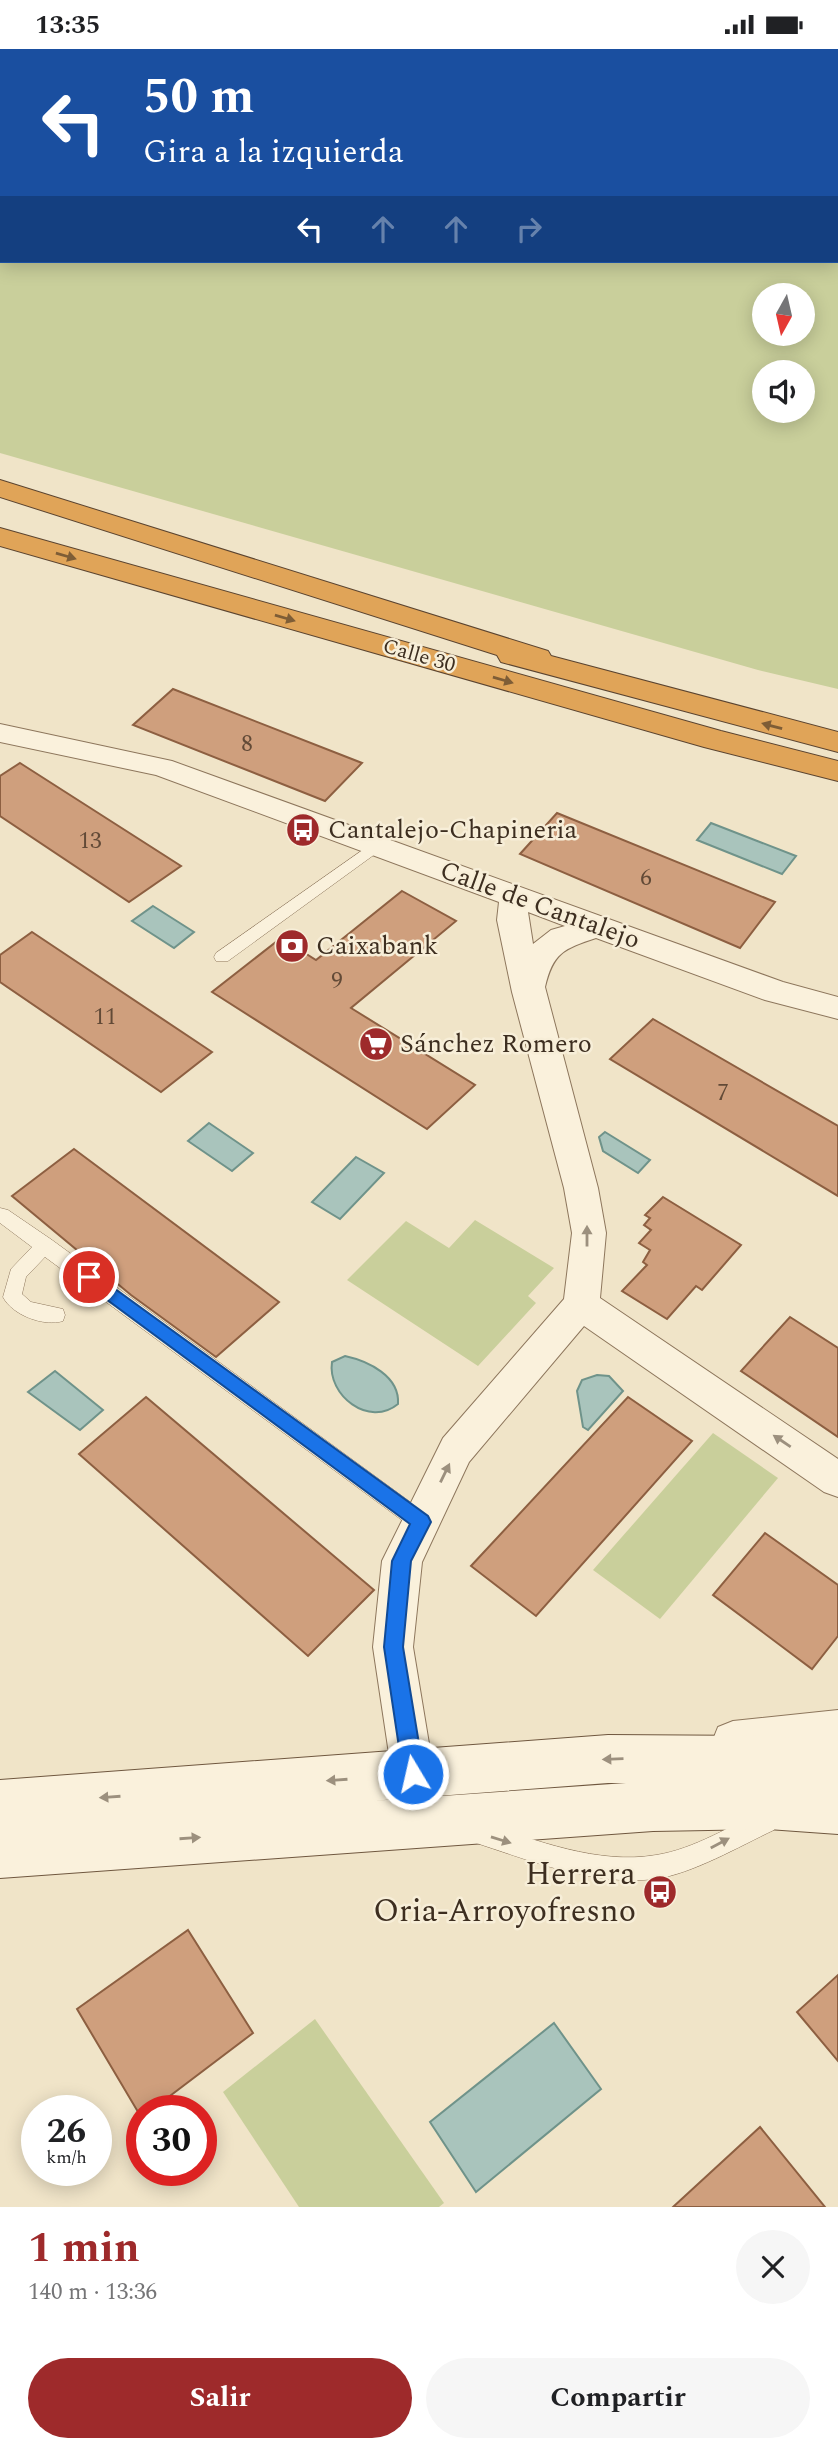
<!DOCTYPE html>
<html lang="es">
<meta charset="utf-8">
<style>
:root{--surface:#fff;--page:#f6f6f6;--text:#202124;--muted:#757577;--accent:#9e2a2b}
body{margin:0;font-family:Spectral,serif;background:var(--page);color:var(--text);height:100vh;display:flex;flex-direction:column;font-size:26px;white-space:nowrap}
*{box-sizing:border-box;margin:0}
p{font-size:23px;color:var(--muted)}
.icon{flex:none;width:38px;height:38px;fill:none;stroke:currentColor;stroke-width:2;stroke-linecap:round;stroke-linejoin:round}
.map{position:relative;height:2158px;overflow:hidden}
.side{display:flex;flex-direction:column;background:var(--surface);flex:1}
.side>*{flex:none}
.hud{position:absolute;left:0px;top:0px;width:838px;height:214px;box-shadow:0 4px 18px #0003;background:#1a4fa0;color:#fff;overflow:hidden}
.needle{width:46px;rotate:188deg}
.tools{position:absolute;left:752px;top:234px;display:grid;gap:14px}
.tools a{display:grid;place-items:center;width:63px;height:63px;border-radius:50%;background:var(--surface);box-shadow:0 4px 18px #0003;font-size:35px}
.speed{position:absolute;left:21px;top:2046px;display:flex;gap:14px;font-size:35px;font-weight:700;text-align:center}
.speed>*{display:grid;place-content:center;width:91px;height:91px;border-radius:50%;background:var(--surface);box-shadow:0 4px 18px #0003;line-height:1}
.speed small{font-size:18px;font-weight:400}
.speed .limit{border:10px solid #d22;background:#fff;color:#111}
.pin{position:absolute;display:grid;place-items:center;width:60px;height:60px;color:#fff;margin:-30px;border:4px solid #fff;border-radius:50%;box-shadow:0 2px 7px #0007}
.me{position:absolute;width:77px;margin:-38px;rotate:351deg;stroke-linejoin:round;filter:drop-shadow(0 0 5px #0008)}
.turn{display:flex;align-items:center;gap:24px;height:147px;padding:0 28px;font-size:32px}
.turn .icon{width:91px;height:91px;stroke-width:2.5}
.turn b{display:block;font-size:49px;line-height:60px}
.lanes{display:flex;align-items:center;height:66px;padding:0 28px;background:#0003;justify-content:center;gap:35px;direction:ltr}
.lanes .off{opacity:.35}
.round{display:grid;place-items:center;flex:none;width:74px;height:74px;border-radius:37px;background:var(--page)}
.summary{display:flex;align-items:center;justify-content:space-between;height:119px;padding:0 28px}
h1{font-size:42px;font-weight:700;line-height:52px;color:var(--accent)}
.cta{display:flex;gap:14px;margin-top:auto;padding:14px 28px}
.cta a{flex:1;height:80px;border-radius:42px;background:var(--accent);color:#fff;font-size:28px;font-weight:700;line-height:80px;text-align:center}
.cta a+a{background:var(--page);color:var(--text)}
.status{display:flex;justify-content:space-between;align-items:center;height:49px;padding:0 35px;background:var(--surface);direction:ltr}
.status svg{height:19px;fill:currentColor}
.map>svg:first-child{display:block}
.green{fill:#c9cf9b;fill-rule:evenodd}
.water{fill:#a9c4bc;stroke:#6f938a;stroke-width:2}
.building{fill:#cf9f7d;stroke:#8d5f41;stroke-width:2}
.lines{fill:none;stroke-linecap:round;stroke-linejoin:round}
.service-casing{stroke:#8d765c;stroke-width:1}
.minor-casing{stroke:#8d765c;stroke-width:2}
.secondary-casing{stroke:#6f573f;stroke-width:2}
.motorway-casing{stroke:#5b4430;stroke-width:2}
.service{fill:#faf1dc;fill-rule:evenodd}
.minor{fill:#faf1dc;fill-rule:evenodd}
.secondary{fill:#faf1dc;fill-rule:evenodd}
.motorway{fill:#e0a458;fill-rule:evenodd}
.oneway{fill:#7e5d36}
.oneway2{fill:#9c907e}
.route{fill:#1a73e8;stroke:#114b97;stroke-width:2}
.labels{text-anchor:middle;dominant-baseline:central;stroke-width:5;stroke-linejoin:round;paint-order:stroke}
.far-street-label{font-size:21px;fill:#3d2e20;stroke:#f7eed8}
.number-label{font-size:23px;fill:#624a37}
.poi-label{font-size:26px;fill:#3d2e20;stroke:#f7eed8;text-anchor:start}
.street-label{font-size:26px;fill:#3d2e20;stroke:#f7eed8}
.near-poi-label{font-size:32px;fill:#3d2e20;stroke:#f7eed8;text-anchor:end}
</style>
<div class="status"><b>13:35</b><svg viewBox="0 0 49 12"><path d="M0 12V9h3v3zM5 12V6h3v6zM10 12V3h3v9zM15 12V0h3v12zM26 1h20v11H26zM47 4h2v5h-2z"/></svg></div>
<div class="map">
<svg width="838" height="2158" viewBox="0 0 838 2158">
<rect width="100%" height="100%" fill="#f0e4c8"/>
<g class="green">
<path d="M0,0H838V640L758,621L0,404ZM2,2H836V212H2ZM765,247H803V285H765ZM765,324H803V362H765Z"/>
<polygon points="475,1171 554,1219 528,1247 536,1254 478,1317 347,1231 406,1172 449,1199"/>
<polygon points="713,1384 778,1429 660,1570 593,1521"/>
<polygon points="315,1970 444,2154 439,2158 299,2158 223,2043"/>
</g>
<g class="water">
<polygon points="711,774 796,807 782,825 697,791"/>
<polygon points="153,857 194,883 174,899 132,872"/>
<polygon points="209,1074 253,1104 232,1122 188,1092"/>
<polygon points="605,1083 650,1111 638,1124 603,1102 599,1088"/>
<polygon points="356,1108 384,1124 340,1170 312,1153"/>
<path d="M345,1307C368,1312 400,1327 398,1355C369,1379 327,1346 332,1313Z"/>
<polygon points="55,1322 103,1361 80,1381 28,1343"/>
<polygon points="597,1326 609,1327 623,1342 588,1381 583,1378 577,1342 582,1331"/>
<polygon points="554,1974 601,2040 476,2143 430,2073"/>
</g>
<g class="building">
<polygon points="173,640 362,714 325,752 133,676"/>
<polygon points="20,714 181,817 129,853 0,767 0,727"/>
<polygon points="557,764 775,853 740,899 520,805"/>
<polygon points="402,842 456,872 351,959 475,1036 427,1080 212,943 281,889 316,911"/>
<polygon points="32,883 212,1003 161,1043 0,933 0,906"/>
<polygon points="653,970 838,1077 838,1147 610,1010"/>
<polygon points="74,1100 279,1253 216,1308 131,1246 12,1147"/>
<polygon points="663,1148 741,1196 702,1241 696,1237 667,1270 622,1242 647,1216 643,1213 650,1201 639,1194 651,1181 644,1176 650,1169 645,1166"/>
<polygon points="790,1268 838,1299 838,1388 741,1322"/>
<polygon points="146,1348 374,1541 308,1607 79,1405"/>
<polygon points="628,1348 692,1392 536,1567 471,1517"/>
<polygon points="765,1484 838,1536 838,1587 812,1620 713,1546"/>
<polygon points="188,1881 253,1984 150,2062 142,2062 141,2068 77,1960"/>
<polygon points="838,1926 838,2012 797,1963"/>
<polygon points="760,2078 825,2158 673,2158"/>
</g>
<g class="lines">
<g class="service-casing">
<g id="service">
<polygon points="377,791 382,792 385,796 382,800 228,912 216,912 214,908 216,904"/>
<path d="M0,1159L8,1161L52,1191L428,1466L431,1473L428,1480L421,1482L414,1480L45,1208L26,1228L22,1245L31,1253L63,1260L65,1266L63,1272C44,1278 12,1266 3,1248L11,1220L32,1198L0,1174Z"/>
<path d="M766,1762L774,1765L777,1773L774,1781C740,1797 692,1825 655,1830C596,1837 537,1814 482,1796L474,1793L471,1785L474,1777L482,1774C536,1791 598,1816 656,1806C695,1800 730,1776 766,1762Z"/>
</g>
</g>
<g class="minor-casing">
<g id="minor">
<path d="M0,675L172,712L783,933L838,948V970L765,951L596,889C563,900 553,904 545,938L598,1139L606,1184L600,1249L838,1410V1448L824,1443L584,1277L469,1413L422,1513L413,1598L434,1725L428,1740L413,1746L398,1740L392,1725L373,1598L382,1512L443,1389L564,1250L572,1184L564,1139L512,943L497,871L499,853L156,726L0,693ZM528,863L565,877L551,881L533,895Z"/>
<polygon points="838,1661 838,1701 733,1714 718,1708 712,1693 718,1678 733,1672"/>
</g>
</g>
<g class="secondary-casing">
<path id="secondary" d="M608,1686L770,1687L838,1692V1785L768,1780L653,1782L0,1829V1731ZM608,1734H626L371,1752Z"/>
</g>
<g class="motorway-casing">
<g id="motorway">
<polygon points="0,431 548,602 551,607 838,683 838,703 501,613 497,606 0,448"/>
<polygon points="0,479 721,682 838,712 838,732 704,698 0,497"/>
</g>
</g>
<use href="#service" class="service"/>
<use href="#minor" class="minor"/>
<use href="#secondary" class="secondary"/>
<use href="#motorway" class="motorway"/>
</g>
<defs><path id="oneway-solid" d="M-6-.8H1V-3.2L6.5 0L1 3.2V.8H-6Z" transform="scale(1.75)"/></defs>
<g class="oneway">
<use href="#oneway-solid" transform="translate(66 507) rotate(16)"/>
<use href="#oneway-solid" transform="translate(285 569) rotate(16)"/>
<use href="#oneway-solid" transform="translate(503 631) rotate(16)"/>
<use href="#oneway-solid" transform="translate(772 677) rotate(-165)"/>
</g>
<g class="oneway2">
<use href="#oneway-solid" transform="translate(587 1187) rotate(-90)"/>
<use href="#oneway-solid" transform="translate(782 1392) rotate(-146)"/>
<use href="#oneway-solid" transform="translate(445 1424) rotate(-64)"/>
<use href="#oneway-solid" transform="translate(613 1710) rotate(178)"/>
<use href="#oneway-solid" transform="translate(337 1731) rotate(176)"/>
<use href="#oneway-solid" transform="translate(110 1748) rotate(176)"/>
<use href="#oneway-solid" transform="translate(190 1789) rotate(-4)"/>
<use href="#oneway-solid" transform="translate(501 1791) rotate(17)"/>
<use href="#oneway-solid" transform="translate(720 1794) rotate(-28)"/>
</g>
<polygon class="route" points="89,1221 428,1467 431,1473 411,1512 403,1598 424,1725 421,1732 413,1735 406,1732 403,1725 384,1598 392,1512 410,1475 83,1233 80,1228"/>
<defs>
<g id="bus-disc" transform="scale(1.75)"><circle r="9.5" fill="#9e2a2b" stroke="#f7eed8"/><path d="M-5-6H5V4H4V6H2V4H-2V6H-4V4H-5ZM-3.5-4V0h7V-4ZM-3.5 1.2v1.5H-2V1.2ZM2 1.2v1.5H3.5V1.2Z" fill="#fff"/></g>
<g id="bank-disc" transform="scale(1.75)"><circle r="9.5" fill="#9e2a2b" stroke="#f7eed8"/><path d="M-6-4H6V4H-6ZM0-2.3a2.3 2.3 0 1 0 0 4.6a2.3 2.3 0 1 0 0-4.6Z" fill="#fff"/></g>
<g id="supermarket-disc" transform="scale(1.75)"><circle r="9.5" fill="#9e2a2b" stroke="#f7eed8"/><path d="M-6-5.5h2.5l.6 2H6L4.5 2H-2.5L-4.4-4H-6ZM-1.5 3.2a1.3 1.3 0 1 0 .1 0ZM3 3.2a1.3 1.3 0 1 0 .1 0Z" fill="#fff"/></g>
</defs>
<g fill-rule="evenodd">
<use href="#bus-disc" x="303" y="781"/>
<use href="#bank-disc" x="292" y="897"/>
<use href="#supermarket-disc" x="376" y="995"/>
<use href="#bus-disc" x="660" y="1843"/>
</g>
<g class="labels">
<g class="far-street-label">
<text transform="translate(419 607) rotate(16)">Calle 30</text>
</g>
<g class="number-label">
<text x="247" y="695">8</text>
<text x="90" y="792">13</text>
<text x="646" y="829">6</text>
<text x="337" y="932">9</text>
<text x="105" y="968">11</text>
<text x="723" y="1044">7</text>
</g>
<g class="poi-label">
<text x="328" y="781">Cantalejo-Chapineria</text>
<text x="316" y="897">Caixabank</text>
<text x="400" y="995">Sánchez Romero</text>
</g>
<g class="street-label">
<text transform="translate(540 856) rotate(20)">Calle de Cantalejo</text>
</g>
<g class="near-poi-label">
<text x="636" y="1825">Herrera<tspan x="636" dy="37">Oria-Arroyofresno</tspan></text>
</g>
</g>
</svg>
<div class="tools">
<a><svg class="needle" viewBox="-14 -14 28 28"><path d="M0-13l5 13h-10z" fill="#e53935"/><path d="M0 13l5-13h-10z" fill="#757577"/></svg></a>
<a><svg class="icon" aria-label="sound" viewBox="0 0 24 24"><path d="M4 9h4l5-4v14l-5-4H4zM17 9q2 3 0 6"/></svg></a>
</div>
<div class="speed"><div>26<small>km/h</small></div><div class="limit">30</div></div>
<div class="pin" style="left:89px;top:1228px;background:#d93025"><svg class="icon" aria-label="arrive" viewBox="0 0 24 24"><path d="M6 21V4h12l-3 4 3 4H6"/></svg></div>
<svg class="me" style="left:413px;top:1725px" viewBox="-20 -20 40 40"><circle r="17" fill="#1a73e8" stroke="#fff" stroke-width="3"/><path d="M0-11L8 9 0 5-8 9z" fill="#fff"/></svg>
<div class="hud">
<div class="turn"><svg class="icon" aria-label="left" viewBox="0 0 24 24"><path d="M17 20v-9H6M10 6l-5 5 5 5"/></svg><div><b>50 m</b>Gira a la izquierda</div></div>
<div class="lanes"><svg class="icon" aria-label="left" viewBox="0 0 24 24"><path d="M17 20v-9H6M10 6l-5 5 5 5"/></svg><svg class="icon off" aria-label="ahead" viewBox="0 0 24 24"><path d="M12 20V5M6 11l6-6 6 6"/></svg><svg class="icon off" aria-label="ahead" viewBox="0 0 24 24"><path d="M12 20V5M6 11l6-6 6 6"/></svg><svg class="icon off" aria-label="right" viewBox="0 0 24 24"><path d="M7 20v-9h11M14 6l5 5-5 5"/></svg></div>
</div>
</div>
<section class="side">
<div class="summary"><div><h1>1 min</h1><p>140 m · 13:36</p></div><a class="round"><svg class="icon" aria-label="close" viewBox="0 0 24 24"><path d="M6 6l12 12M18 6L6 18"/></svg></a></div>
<div class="cta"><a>Salir</a><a>Compartir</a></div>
</section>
